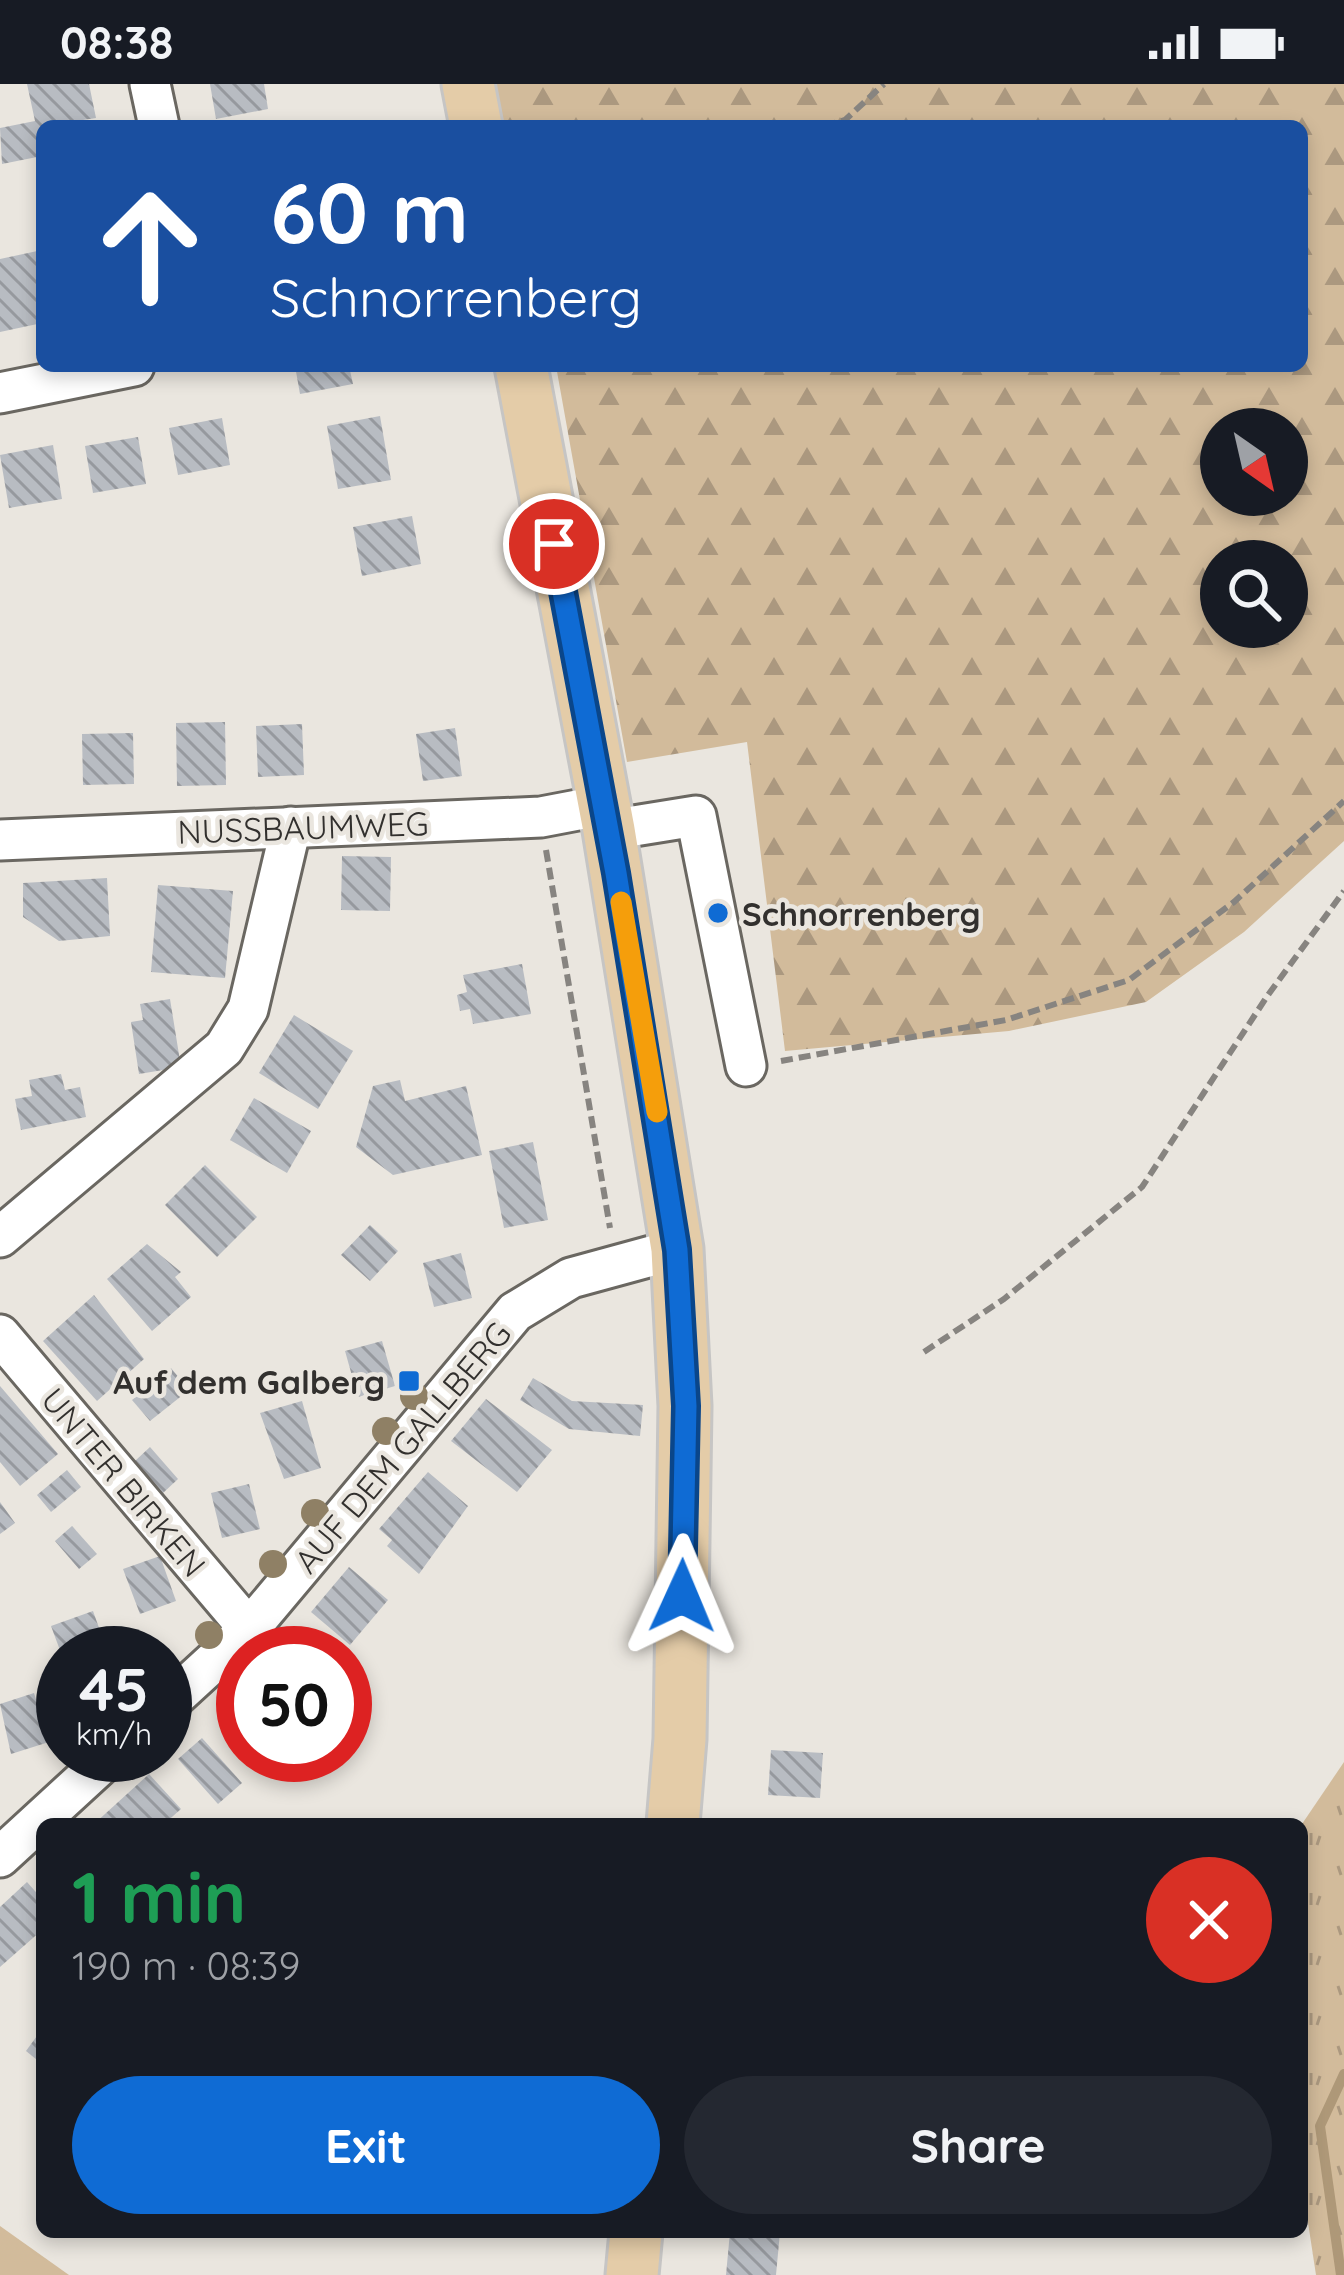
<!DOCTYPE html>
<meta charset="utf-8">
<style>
:root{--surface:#171b24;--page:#242831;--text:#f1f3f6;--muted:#9ea1a6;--accent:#0f6bd4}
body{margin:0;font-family:Quicksand,sans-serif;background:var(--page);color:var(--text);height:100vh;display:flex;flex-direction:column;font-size:45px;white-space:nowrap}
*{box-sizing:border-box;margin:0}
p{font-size:39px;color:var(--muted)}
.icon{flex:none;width:66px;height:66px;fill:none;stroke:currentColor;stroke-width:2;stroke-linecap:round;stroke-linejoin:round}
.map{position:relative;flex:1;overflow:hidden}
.details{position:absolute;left:36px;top:1734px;width:1272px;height:420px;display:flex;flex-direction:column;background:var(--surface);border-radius:18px;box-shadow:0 6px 18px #0003}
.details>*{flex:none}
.top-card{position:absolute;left:36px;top:36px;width:1272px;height:252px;border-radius:18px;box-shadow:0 6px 18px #0003;background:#1a4fa0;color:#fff;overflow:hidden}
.needle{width:78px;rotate:146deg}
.fabs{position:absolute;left:1200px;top:324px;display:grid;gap:24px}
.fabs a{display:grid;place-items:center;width:108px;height:108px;border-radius:50%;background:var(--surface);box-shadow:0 6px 18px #0003;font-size:60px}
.speed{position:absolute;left:36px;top:1542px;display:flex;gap:24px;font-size:60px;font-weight:700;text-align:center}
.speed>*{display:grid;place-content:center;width:156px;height:156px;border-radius:50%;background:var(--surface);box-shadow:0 6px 18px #0003;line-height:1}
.speed small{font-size:30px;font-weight:400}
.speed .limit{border:18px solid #d22;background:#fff;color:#111}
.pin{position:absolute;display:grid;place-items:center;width:102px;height:102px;color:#fff;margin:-51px;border:6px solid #fff;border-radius:50%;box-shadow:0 3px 12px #0007}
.me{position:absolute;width:132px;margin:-66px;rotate:1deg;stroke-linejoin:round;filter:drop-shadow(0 0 9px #0008)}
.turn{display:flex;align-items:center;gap:42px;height:252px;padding:0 36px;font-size:54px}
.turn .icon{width:156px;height:156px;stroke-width:2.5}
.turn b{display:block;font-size:84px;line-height:102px}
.round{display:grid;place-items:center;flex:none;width:126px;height:126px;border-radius:63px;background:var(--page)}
.summary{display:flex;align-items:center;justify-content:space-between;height:204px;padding:0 36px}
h1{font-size:72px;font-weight:800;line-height:90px;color:#1e9e55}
.cta{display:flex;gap:24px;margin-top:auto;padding:24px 36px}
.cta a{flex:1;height:138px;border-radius:72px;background:var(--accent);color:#fff;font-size:48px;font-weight:800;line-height:138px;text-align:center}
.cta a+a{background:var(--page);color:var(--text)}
.status{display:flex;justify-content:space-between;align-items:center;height:84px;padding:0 60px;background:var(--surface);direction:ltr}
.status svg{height:33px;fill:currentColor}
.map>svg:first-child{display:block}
.green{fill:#d2bb9b}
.forest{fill:url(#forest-firs);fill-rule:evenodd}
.park{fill:url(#park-tufts)}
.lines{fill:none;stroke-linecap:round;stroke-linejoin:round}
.stream{stroke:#ae9878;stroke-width:10}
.building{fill:url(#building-back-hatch)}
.minor-casing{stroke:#6a6761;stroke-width:45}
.major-casing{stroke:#c6c5c4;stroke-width:57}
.path{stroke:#878480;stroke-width:6;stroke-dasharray:12 6;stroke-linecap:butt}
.minor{stroke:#fff;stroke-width:39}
.major{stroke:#e4cca8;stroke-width:51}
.tree{fill:#8f8065}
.route-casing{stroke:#0a468a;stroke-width:30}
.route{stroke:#0f6bd4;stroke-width:21}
.slow{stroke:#f59e0b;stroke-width:21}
.poi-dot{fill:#0f6bd4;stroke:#eae6df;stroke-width:4.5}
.labels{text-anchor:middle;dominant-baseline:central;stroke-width:9;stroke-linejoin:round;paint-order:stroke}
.street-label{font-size:33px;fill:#32302e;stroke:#eae6df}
.poi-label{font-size:33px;font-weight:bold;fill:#32302e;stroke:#eae6df;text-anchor:start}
</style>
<div class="status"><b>08:38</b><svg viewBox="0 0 49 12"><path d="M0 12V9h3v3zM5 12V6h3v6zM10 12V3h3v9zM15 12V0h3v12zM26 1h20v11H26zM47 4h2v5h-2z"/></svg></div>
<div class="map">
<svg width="1344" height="2191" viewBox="0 0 1344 2191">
<defs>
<pattern id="forest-firs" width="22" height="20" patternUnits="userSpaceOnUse" patternTransform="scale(3)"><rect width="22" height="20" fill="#d2bb9b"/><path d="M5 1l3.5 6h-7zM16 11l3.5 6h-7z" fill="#ab987f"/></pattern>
<pattern id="park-tufts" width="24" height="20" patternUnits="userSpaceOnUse" patternTransform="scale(3)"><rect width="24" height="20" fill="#d2bb9b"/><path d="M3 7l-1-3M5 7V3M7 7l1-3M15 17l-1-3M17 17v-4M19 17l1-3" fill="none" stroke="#ab987f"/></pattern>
<pattern id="building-back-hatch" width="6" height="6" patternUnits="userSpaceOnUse" patternTransform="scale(3)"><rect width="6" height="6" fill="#b8bcc2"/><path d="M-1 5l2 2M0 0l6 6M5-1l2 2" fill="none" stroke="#96999e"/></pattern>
</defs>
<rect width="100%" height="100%" fill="#eae6df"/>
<polygon class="green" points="0,2142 69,2191 0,2191"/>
<path class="forest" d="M494,0H1344V757L1244,848L1146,918L1009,947L785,967L747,658L627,678L556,282H1302V42H501ZM1221,345H1287V411H1221ZM1221,477H1287V543H1221Z"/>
<polygon class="park" points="1344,1678 1344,2191 1316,2191 1302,2099 1302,1740"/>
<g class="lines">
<polyline class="stream" points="1341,2191 1320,2042 1344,1990"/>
</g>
<g class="building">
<polygon points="27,0 89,0 96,34 83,36 84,42 42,42 42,72 2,80 0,44 35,37"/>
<polygon points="210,0 264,0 268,25 216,35"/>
<polygon points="42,166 42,239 0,248 0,175"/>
<polygon points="295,282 349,282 353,300 300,310"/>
<polygon points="380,332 391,396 338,405 327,342"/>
<polygon points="222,334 230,381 178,391 169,344"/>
<polygon points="138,353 146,400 93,409 85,362"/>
<polygon points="53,361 62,415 9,424 0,371"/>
<polygon points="412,432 421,480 362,492 353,443"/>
<polygon points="225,638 226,701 177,702 176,639"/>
<polygon points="302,640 304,691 258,693 256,642"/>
<polygon points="455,644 462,692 423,697 416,650"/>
<polygon points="133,649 134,700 83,701 82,650"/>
<polygon points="342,772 391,773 390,827 341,826"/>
<polygon points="107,794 110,852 59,857 23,833 23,799"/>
<polygon points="158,801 233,807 225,894 151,888"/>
<polygon points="522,880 531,930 473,940 470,925 460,927 457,911 467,908 463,891"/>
<polygon points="170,915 181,983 139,990 131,938 143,936 140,920"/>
<polygon points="294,931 353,967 318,1025 259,989"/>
<polygon points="61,990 65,1006 80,1003 86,1033 21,1046 15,1015 32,1012 29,996"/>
<polygon points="400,996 405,1017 466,1002 482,1071 393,1091 356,1063 373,1002"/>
<polygon points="254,1014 311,1047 287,1089 230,1056"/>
<polygon points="533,1058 548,1136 504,1144 489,1067"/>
<polygon points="205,1081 257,1133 217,1173 165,1121"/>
<polygon points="370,1141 398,1167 370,1197 341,1171"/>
<polygon points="147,1160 181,1188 175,1193 191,1213 152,1247 107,1195"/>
<polygon points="461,1169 472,1214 434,1223 423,1179"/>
<polygon points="94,1211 144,1275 97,1317 43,1257"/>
<polygon points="382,1257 395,1302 358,1313 345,1267"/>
<polygon points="171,1284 189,1306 150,1337 132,1316"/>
<polygon points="533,1294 572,1317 643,1321 640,1352 569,1345 520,1316"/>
<polygon points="0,1302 58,1370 20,1402 0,1378"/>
<polygon points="486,1315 552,1366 517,1408 451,1357"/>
<polygon points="302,1317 321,1384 284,1395 260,1329"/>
<polygon points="150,1363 178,1395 163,1409 135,1377"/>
<polygon points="67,1386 81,1403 51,1428 37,1411"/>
<polygon points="428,1388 468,1422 419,1490 387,1462 392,1456 379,1445"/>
<polygon points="249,1400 260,1445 222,1454 211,1409"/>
<polygon points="0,1418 15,1439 0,1450"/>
<polygon points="72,1442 97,1470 79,1485 55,1457"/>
<polygon points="160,1472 176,1517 140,1530 123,1485"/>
<polygon points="349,1483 388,1516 350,1561 311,1528"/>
<polygon points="93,1527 108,1569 61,1569 51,1542"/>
<polygon points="34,1609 49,1658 11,1670 0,1620"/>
<polygon points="202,1654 242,1699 218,1720 178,1675"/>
<polygon points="771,1666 823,1669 820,1714 768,1711"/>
<polygon points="149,1690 181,1725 164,1740 94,1740"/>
<polygon points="27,1798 42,1815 42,1846 0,1883 0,1823"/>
<polygon points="42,1945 42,1980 26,1967"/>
<polygon points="730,2148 780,2148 776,2191 726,2191"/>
</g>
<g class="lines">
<g class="minor-casing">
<g id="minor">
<polyline points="150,0 159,42"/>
<polyline points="0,309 134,282"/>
<polyline points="609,746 696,732 746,982"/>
<polyline points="0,756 541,733 604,721"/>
<polyline points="0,1153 224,964 248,925 291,743"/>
<polyline points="0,1251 249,1545"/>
<polyline points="165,1622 249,1545 515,1228 571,1194 677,1165"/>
<polyline points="0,1773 111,1671"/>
</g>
</g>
<g class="major-casing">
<g id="major">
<polyline points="468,0 476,42"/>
<polyline points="521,282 609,746 677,1165 685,1322 680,1655 673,1740"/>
<polyline points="632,2191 636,2148"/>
</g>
</g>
<g class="path">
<polyline points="824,42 845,36 884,0"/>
<polyline points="546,766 610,1144"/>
<polyline points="781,977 1006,936 1129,896 1234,818 1344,717"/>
<polyline points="924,1268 1004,1215 1142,1103 1268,911 1344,807"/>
</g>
<use href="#minor" class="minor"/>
<use href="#major" class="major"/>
</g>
<g class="tree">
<circle cx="414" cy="1312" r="14"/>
<circle cx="386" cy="1347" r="14"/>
<circle cx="315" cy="1429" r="14"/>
<circle cx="273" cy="1480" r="14"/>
<circle cx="209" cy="1551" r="14"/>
</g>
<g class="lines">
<g class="route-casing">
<polyline id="route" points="554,460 616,789 677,1166 686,1322 682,1512"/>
</g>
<use href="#route" class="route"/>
<polyline class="slow" points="621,818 657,1028"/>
</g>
<g class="poi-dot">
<circle cx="718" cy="829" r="12"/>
<rect x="397" y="1285" width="24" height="24" rx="6"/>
</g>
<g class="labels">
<g class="street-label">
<text transform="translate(303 743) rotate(-2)">NUSSBAUMWEG</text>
<text transform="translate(402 1363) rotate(-50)">AUF DEM GALLBERG</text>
<text transform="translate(124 1398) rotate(50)">UNTER BIRKEN</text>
</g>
<g class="poi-label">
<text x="742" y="829">Schnorrenberg</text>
<text x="385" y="1297" text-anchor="end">Auf dem Galberg</text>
</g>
</g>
</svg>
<div class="fabs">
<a><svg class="needle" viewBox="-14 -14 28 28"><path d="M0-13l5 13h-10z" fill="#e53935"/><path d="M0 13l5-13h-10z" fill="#9ea1a6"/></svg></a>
<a><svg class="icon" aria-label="search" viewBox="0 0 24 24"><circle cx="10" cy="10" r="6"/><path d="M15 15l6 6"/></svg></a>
</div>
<div class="speed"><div>45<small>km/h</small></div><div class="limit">50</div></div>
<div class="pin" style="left:554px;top:460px;background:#d93025"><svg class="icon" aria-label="arrive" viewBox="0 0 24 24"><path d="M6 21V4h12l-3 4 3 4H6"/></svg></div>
<svg class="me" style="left:682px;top:1512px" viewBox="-20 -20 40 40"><path d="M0-17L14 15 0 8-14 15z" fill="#0f6bd4" stroke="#fff" stroke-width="4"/></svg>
<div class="top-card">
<div class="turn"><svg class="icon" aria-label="ahead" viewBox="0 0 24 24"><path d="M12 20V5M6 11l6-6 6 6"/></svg><div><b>60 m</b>Schnorrenberg</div></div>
</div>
<section class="details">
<div class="summary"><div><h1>1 min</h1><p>190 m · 08:39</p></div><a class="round" style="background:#d93025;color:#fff"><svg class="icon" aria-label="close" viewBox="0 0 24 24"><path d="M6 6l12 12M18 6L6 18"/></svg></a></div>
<div class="cta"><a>Exit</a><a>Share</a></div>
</section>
</div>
